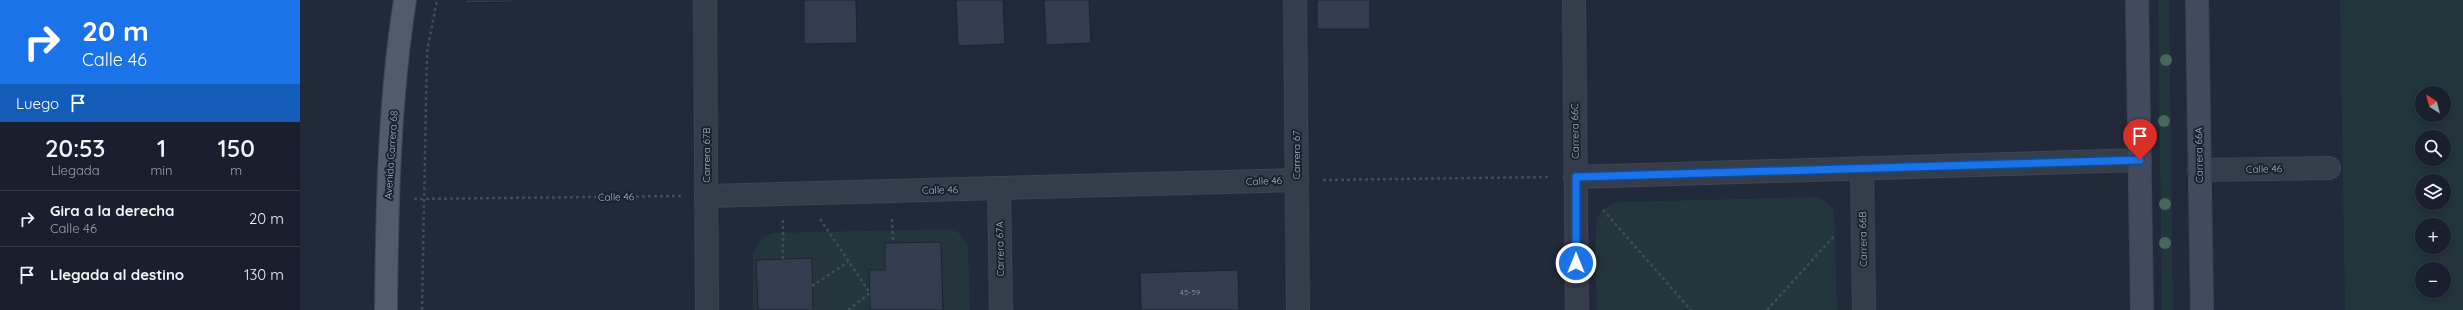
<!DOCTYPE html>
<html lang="es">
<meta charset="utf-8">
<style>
:root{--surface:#191f2c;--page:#262c38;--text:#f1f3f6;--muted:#9fa2a9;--line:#373d48}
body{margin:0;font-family:Quicksand,sans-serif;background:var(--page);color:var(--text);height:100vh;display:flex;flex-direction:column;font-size:15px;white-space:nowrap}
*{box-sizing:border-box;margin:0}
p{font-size:13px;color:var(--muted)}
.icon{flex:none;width:22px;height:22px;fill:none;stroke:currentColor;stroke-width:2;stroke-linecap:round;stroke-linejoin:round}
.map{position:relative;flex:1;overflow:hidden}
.side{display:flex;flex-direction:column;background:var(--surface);width:300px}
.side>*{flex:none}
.hud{background:#1a73e8;color:#fff;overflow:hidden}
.needle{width:26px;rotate:324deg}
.controls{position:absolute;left:2115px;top:86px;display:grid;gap:8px}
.controls a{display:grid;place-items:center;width:36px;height:36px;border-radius:50%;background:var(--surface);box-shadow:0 2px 10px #0003,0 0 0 1px var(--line);font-size:20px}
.pin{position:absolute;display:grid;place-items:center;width:34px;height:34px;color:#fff;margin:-41px -17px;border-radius:50% 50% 50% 0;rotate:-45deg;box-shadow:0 0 4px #0007}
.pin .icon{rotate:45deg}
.me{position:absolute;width:44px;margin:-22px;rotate:0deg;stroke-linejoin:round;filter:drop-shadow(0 0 3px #0008)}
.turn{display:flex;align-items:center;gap:14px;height:84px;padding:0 16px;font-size:18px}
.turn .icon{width:52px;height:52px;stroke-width:2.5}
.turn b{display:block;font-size:28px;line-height:34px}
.then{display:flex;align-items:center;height:38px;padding:0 16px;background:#0003;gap:8px;font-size:15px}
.eta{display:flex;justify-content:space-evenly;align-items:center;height:68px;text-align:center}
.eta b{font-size:24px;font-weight:600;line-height:28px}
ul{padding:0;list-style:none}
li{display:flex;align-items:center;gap:12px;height:56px;padding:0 16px;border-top:1px solid var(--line)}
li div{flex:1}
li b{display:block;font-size:15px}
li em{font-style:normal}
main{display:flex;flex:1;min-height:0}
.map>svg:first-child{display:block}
.green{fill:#23363b;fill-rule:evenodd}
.building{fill:#333d50;stroke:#1c2331}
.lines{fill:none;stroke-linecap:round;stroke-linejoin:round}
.street-casing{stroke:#3e4553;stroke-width:24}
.secondary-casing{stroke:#3e4553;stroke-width:24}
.primary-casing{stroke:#3e4553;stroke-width:24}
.path{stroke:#3c4f53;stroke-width:2.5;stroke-dasharray:3 3;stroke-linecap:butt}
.street{stroke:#353c4a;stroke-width:22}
.secondary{stroke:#434a5d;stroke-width:22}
.primary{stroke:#535a6a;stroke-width:22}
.tree{fill:#48665c}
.route-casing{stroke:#114b97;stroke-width:10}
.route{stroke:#1a73e8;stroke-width:7}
.labels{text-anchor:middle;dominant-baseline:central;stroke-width:4;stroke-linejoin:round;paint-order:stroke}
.number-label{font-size:8px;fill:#8f96a7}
.street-label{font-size:10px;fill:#b0b6c6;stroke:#1a212f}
</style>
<main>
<section class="side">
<div class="hud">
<div class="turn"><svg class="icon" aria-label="right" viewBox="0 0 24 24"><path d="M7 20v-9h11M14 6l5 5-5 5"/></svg><div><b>20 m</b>Calle 46</div></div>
<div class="then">Luego<svg class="icon" aria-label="arrive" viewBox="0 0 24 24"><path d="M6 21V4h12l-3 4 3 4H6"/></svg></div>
</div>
<div class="eta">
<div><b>20:53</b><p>Llegada</p></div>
<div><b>1</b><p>min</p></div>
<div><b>150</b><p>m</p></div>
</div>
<ul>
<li><svg class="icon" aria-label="right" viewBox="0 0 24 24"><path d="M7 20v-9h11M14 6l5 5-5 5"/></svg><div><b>Gira a la derecha</b><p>Calle 46</p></div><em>20 m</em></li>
<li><svg class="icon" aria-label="arrive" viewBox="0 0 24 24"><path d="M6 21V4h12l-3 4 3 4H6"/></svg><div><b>Llegada al destino</b></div><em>130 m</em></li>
</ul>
</section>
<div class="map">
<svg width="2163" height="310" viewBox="0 0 2163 310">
<rect width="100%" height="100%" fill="#21293a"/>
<g class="green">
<polygon points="1858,0 1869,0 1873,310 1862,310"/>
<path d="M2040,0H2163V310H2045ZM2122,93H2144V115H2122ZM2122,137H2144V159H2122ZM2122,181H2144V203H2122ZM2122,225H2144V247H2122ZM2122,269H2144V291H2122Z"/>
<path d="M1515,197L1524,200L1534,210L1537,310H1297C1297,291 1293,230 1298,216C1302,208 1310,205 1318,202Z"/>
<polygon points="648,229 658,232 668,245 670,310 453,310 453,251 463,237 473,233"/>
</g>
<g class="building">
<polygon points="166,0 215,0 215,2 166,3"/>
<polygon points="504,0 556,0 557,43 504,44"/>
<polygon points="656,0 703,0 705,44 658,46"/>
<polygon points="744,0 789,0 791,43 746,45"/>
<rect x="1017" y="0" width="53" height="29"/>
<polygon points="641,242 643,310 570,310 569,270 585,270 585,243"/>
<polygon points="512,258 513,310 458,310 456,260"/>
<polygon points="938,270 939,310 841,310 840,273"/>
</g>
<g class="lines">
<g class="street-casing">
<g id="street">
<polyline points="405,0 407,310"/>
<polyline points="995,0 998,310"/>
<polyline points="1274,0 1277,310"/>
<polyline points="1562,168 1564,310"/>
<polyline points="1899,170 2029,168"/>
<polyline points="1275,177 1840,160"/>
<polyline points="699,188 701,310"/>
<polyline points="406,196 997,180"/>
</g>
</g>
<g class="secondary-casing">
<g id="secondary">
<polyline points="1837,0 1842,310"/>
<polyline points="1897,0 1902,310"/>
</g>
</g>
<g class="primary-casing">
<path id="primary" d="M86,310C87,207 89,102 105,0"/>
</g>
<g class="path">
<polyline points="1023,180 1250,177"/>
<polyline points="114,199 381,196"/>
<polyline points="1303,210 1391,310"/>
<polyline points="520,219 570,293 548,310"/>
<polyline points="592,219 593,243"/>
<polyline points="483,259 483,220"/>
<polyline points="512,286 548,262"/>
<polyline points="122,310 127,51 137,0"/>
<polyline points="1467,310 1535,235"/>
</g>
<use href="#street" class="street"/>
<use href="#secondary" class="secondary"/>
<use href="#primary" class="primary"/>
</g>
<g class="tree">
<circle cx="1866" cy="60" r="6"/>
<circle cx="1864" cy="121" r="6"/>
<circle cx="1865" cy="204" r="6"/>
<circle cx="1865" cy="243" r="6"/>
</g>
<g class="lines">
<g class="route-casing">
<polyline id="route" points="1276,263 1276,177 1840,160"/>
</g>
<use href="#route" class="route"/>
</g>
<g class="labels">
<g class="number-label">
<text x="890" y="292">45-59</text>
</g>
<g class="street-label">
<text transform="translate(1275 131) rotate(-91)">Carrera 66C</text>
<text transform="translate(91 155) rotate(-86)">Avenida Carrera 68</text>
<text transform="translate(406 155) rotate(-90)">Carrera 67B</text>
<text transform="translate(996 155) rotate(-90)">Carrera 67</text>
<text transform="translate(1899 155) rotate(-91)">Carrera 66A</text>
<text transform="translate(1964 169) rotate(-1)">Calle 46</text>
<text transform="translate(964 181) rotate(-2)">Calle 46</text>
<text transform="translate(640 190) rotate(-1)">Calle 46</text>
<text transform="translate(316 197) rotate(-1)">Calle 46</text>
<text transform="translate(1563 239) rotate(-91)">Carrera 66B</text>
<text transform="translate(700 249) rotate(-91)">Carrera 67A</text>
</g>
</g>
</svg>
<div class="controls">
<a><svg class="needle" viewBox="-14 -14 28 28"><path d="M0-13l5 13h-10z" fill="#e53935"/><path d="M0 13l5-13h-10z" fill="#9fa2a9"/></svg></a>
<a><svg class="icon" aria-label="search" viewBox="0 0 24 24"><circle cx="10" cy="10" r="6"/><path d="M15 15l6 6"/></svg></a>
<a><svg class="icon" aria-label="layers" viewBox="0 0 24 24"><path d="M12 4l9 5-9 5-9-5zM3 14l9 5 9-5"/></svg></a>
<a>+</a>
<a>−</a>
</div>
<div class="pin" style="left:1840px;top:160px;background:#d93025"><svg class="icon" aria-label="arrive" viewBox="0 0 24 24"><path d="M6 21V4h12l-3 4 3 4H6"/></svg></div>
<svg class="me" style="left:1276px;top:263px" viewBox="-20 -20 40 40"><circle r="17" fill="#1a73e8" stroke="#fff" stroke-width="3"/><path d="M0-11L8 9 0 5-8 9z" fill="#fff"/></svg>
</div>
</main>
